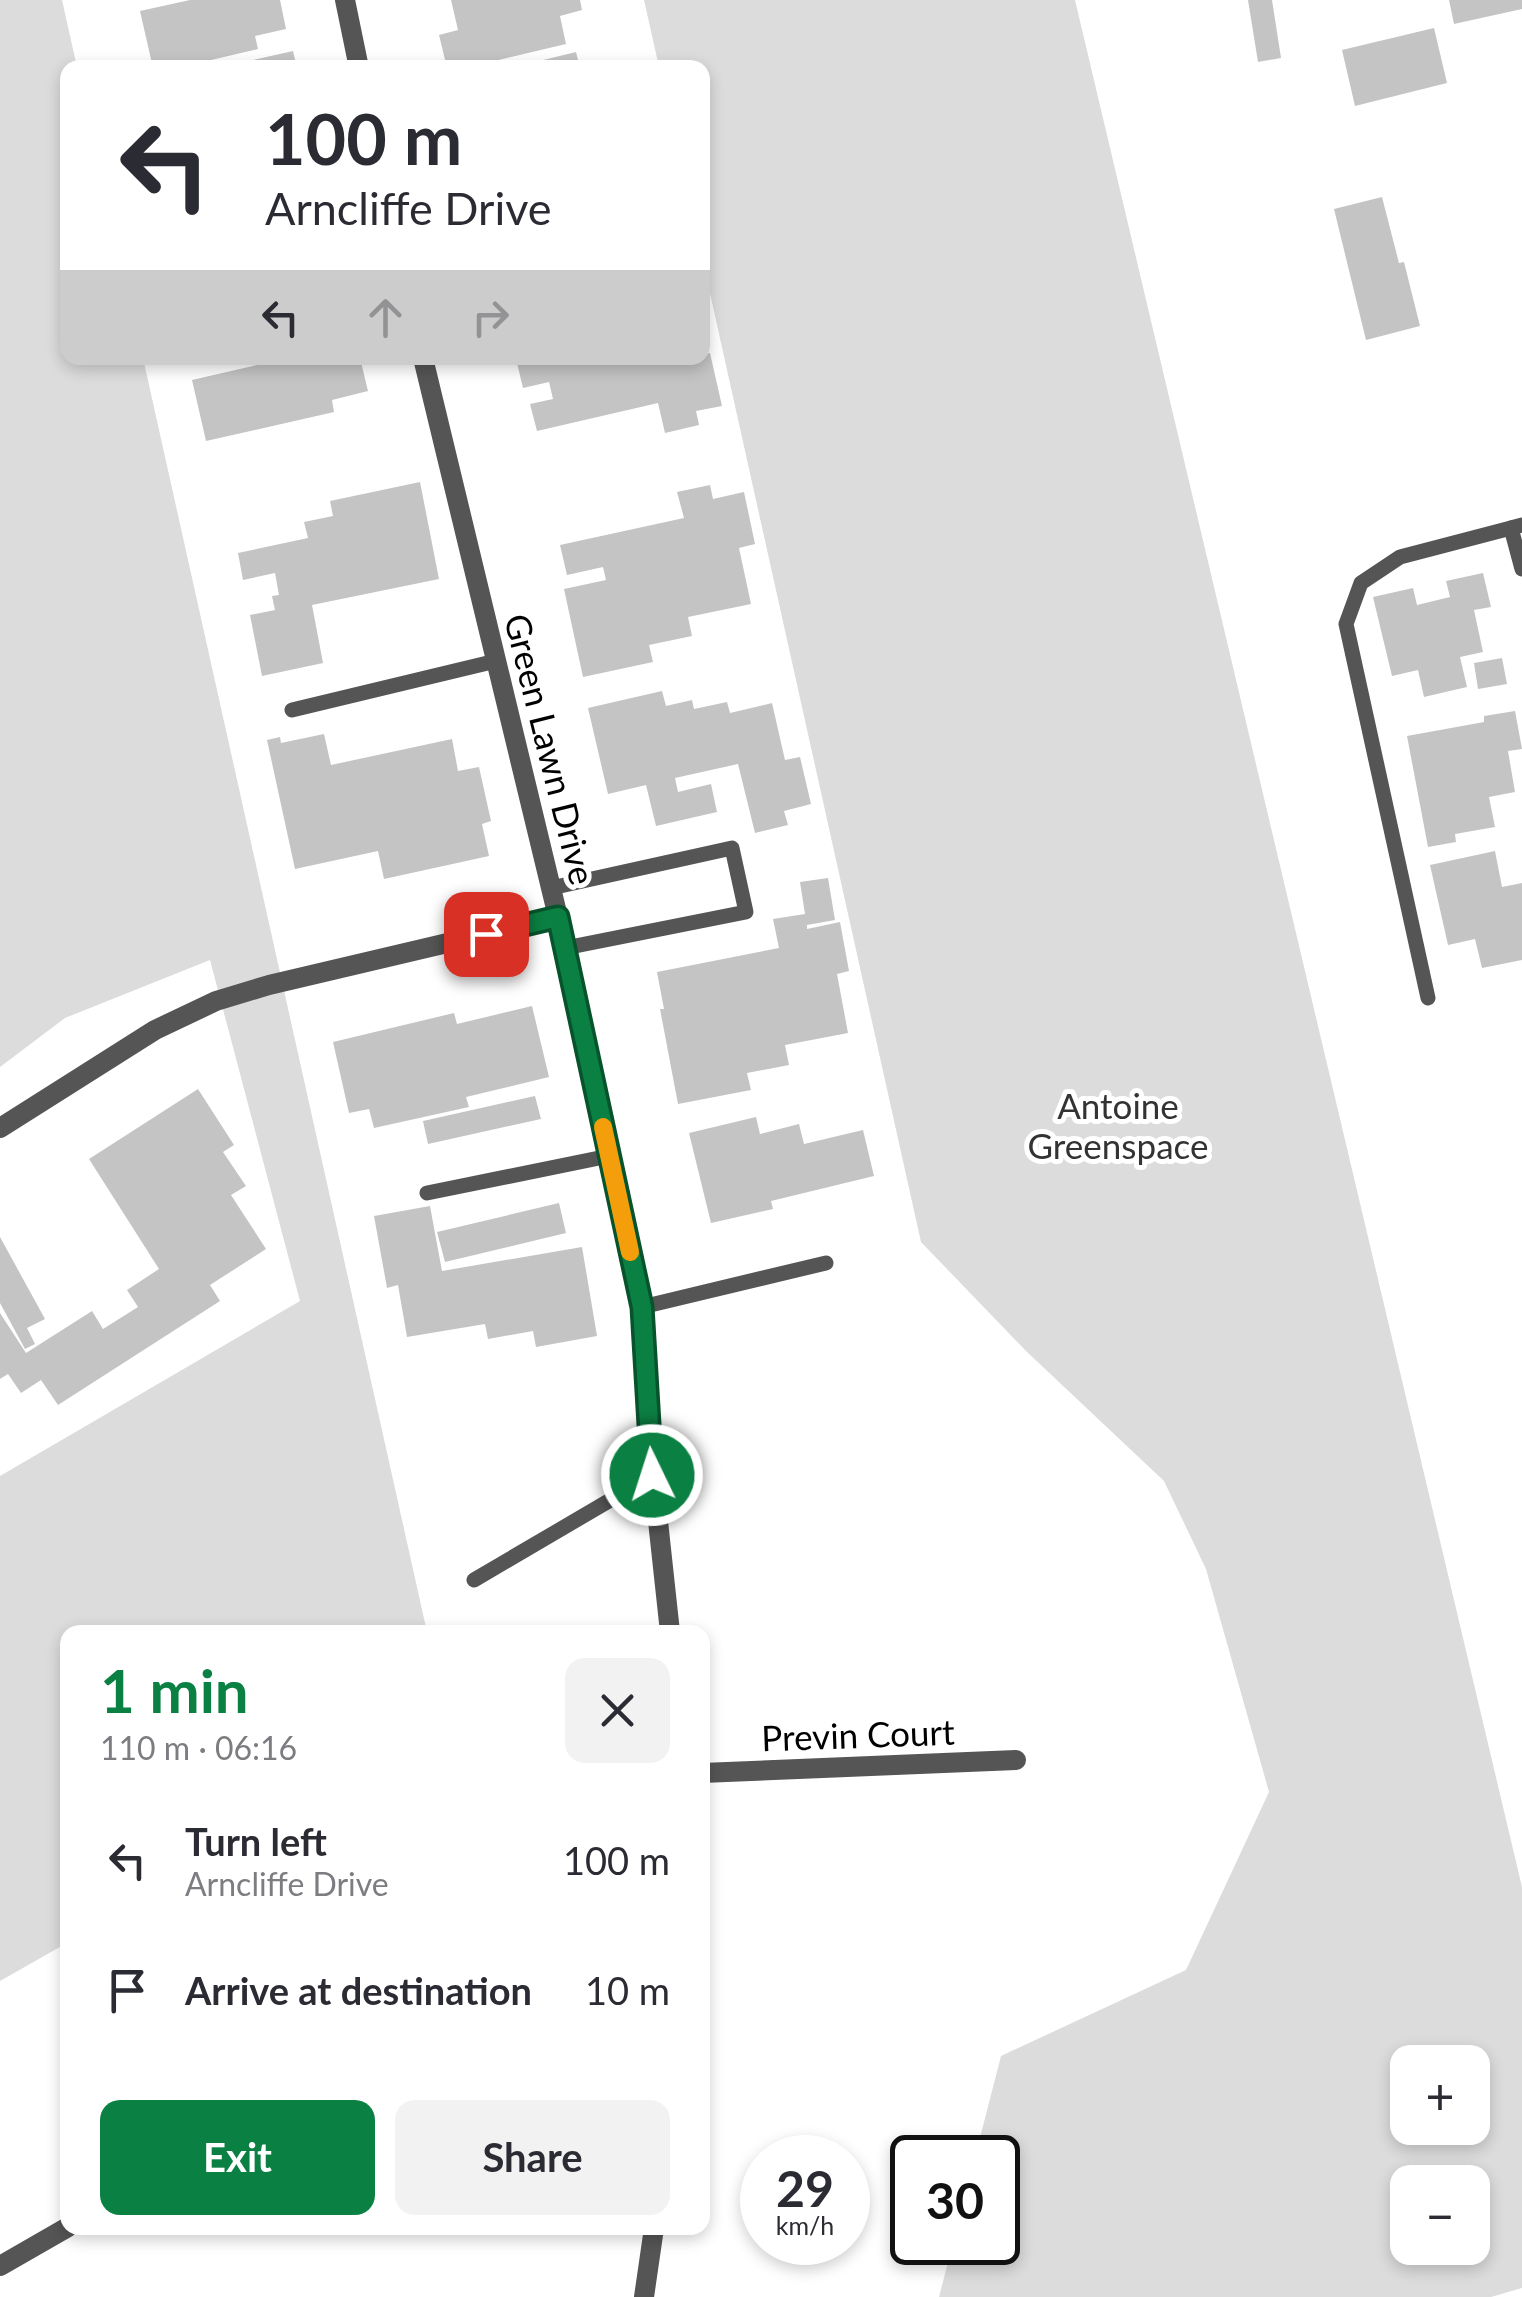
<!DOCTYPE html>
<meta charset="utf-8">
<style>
:root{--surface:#fff;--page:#f2f2f3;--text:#2b2b33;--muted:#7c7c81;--accent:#0b8043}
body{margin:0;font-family:Lato,sans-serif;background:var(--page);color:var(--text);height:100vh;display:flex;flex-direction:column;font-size:38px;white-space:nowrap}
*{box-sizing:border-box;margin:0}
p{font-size:32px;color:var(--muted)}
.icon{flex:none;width:55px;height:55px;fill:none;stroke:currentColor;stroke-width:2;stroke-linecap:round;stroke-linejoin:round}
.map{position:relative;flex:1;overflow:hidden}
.sheet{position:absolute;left:60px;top:1625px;width:650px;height:610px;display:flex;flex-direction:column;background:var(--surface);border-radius:20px;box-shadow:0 5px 15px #0003}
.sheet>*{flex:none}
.top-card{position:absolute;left:60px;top:60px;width:650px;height:305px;border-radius:20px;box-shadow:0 5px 15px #0003;background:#fff;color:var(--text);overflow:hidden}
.tools{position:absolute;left:1390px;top:2045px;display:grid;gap:20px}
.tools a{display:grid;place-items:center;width:100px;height:100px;border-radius:20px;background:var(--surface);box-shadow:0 5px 15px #0003;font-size:50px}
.speed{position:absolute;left:740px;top:2135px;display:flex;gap:20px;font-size:50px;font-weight:700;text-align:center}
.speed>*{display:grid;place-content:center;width:130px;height:130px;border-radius:50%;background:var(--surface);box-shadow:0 5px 15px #0003;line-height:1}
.speed small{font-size:25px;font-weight:400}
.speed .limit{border:5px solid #111;border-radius:15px;background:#fff;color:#111}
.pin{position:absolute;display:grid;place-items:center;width:85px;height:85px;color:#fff;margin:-42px;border-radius:20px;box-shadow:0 5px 15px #0006}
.me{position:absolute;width:110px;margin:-55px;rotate:356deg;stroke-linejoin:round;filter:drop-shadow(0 0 8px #0008)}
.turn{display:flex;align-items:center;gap:35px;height:210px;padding:0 40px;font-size:45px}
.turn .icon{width:130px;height:130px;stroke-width:2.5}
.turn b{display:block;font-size:70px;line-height:85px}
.lanes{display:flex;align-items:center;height:95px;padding:0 40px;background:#0003;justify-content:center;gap:50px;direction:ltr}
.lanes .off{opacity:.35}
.round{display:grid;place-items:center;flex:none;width:105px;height:105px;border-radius:20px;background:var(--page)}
.summary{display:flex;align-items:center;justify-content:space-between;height:170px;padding:0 40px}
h1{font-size:60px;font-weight:700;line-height:75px;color:var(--accent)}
.button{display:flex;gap:20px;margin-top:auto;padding:20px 40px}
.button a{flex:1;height:115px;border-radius:20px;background:var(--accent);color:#fff;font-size:40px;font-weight:700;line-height:115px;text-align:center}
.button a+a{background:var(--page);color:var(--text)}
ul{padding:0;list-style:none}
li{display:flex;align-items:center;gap:30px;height:130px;padding:0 40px}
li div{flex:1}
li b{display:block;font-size:38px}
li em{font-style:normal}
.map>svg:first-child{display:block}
.green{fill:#dcdcdc;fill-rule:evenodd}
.building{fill:#c4c4c4}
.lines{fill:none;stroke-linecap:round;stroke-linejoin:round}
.service{stroke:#555;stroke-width:15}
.minor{stroke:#555;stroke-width:20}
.route-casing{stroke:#07532c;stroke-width:25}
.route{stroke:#0b8043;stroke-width:18}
.slow{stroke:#f59e0b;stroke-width:18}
.labels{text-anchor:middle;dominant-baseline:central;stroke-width:10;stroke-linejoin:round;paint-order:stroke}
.street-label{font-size:35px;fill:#000;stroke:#fff}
.park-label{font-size:35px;fill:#333;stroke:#fff}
</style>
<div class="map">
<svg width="1522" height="2297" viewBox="0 0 1522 2297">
<rect width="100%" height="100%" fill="#fff"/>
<g class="green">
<polygon points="0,0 62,0 77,67 68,68 68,358 143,358 427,1632 68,1632 67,1943 0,1981 0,1476 300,1301 210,960 65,1018 0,1067"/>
<path d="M644,0H1075L1522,1887V2288L1491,2297H939L953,2243L998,2242V2158L975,2157L1001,2056L1186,1970L1269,1792L1206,1569L1164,1481L1026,1351L921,1242L703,262L702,68L659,67ZM1408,2062H1472V2128H1408ZM1408,2182H1472V2248H1408Z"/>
</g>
<g class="building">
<polygon points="190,0 280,0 286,29 255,36 258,49 177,68 153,68 140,11"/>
<polygon points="451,0 580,0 582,10 560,16 566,44 465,68 447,68 439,35 458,30"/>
<polygon points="1248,0 1272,0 1281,58 1258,62"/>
<polygon points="1449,0 1522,0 1522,9 1454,24"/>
<polygon points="1434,28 1447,83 1355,106 1342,50"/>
<polygon points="293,51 297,68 228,68 227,66"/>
<polygon points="576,52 580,68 519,68 519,66"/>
<polygon points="1382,197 1399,263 1404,262 1420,326 1366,340 1334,209"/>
<polygon points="710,353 722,406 696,411 699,425 665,433 658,403 537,431 530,404 553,399 549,382 523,388 517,363 517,358 702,358 702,354"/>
<polygon points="288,358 360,358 368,391 332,400 334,412 206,441 192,380"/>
<polygon points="420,482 439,579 312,605 323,663 262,676 250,615 275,610 272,596 279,595 275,573 243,580 238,553 308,538 304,522 333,516 330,501"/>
<polygon points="710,485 713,499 744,492 755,544 739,548 751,604 688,617 692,636 649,645 653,662 583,677 564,589 606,580 603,567 567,575 560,545 684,518 677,492"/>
<polygon points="1483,573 1491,607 1474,610 1483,652 1460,657 1467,687 1424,697 1418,670 1392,676 1373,597 1413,588 1417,605 1450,597 1446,581"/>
<polygon points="1502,658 1507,684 1478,689 1474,663"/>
<polygon points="662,691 666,706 692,700 694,709 727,702 730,713 772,703 785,760 800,757 811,804 784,811 788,825 755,833 738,764 675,778 678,792 711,784 717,812 656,826 646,785 608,794 588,708"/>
<polygon points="1515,711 1522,749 1508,751 1515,792 1489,797 1495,827 1455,834 1456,842 1428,847 1407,736 1484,722 1484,716"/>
<polygon points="324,734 331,765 452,739 458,771 479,767 491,821 482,824 489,856 384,879 378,851 295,869 267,740 280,737 281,743"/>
<polygon points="1495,851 1502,887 1522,883 1522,960 1482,968 1475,939 1448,945 1430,865"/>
<polygon points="828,878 835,920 807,925 807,929 840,922 849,971 837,974 848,1033 785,1045 789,1065 747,1073 751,1090 678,1104 660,1009 664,1009 657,972 779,948 773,919 805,914 800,882"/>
<polygon points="532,1006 549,1077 466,1097 469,1107 374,1128 369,1109 349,1113 333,1042 454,1013 457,1024"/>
<polygon points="198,1089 234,1145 223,1152 246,1186 231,1195 266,1249 210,1285 220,1301 58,1405 41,1380 21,1393 8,1374 0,1379 0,1313 26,1353 92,1311 103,1329 138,1307 127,1290 159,1269 89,1159"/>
<polygon points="535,1096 541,1119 428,1144 423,1121"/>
<polygon points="756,1117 760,1134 799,1124 804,1144 863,1130 874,1176 771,1201 773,1209 711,1223 689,1133"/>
<polygon points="559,1203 566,1233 445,1262 437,1232"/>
<polygon points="430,1206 442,1271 582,1247 597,1336 536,1347 533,1331 488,1339 485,1324 407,1337 398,1285 387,1288 374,1216"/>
<polygon points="0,1237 45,1319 27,1328 35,1344 25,1349 0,1303"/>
</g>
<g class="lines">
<g class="service">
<polyline points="1522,525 1511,528 1522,569"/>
<polyline points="292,710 496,661"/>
<polyline points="551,888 732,848 746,912 565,948"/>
<polyline points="1428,998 1346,624 1361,583 1400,557 1511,528"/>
<polyline points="427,1193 609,1156"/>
<polyline points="642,1307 826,1263"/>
<polyline points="474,1580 653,1475"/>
</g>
<g class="minor">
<polyline points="345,0 359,68"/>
<polyline points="423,358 558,917 642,1307 653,1475 670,1632"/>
<polyline points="0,1128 155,1030 216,1001 269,985 558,917"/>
<polyline points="702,1773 1016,1760"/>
<polyline points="0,2266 68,2227"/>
<polyline points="644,2297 654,2228"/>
</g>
</g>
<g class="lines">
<g class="route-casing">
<polyline id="route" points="486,934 558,917 642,1307 652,1475"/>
</g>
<use href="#route" class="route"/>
<polyline class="slow" points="603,1127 630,1252"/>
</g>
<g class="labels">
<g class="street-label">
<text transform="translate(551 749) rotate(76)">Green Lawn Drive</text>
<text transform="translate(858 1734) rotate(-2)">Previn Court</text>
</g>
<g class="park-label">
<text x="1118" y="1105">Antoine<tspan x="1118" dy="40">Greenspace</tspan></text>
</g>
</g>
</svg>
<div class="tools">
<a>+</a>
<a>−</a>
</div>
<div class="speed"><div>29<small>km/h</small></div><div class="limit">30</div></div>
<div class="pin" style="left:486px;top:934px;background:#d93025"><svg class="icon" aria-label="arrive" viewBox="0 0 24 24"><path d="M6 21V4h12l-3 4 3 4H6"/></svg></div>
<svg class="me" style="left:652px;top:1475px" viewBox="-20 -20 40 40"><circle r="17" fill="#0b8043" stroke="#fff" stroke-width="3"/><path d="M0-11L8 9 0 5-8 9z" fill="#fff"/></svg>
<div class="top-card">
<div class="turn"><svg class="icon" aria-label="left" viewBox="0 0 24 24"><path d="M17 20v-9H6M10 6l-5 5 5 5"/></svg><div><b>100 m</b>Arncliffe Drive</div></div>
<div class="lanes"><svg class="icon" aria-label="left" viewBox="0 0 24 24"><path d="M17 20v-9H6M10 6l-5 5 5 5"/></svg><svg class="icon off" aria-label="ahead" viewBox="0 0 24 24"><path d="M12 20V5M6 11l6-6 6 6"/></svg><svg class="icon off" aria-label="right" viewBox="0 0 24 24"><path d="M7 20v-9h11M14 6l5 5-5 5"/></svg></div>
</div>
<section class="sheet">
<div class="summary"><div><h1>1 min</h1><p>110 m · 06:16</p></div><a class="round"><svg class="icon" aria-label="close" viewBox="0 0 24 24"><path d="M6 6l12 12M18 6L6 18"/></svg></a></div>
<ul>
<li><svg class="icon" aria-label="left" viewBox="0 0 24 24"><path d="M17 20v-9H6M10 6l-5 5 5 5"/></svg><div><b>Turn left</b><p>Arncliffe Drive</p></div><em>100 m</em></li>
<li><svg class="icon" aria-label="arrive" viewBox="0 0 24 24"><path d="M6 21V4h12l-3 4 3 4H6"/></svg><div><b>Arrive at destination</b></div><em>10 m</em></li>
</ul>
<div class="button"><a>Exit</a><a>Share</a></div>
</section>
</div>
